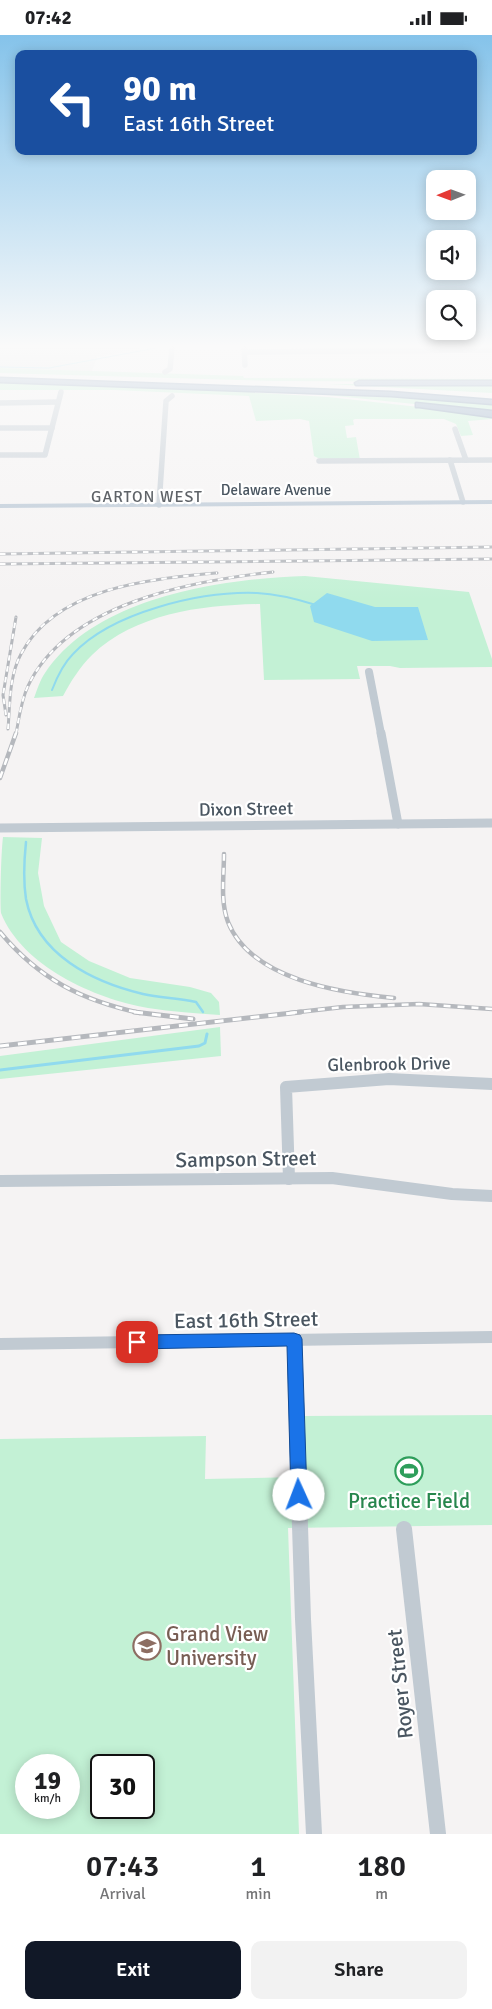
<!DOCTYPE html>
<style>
:root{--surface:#fff;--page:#f2f2f2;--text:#202124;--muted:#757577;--accent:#111827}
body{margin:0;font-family:Signika,sans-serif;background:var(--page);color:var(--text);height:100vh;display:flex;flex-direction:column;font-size:19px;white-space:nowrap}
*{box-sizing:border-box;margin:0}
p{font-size:16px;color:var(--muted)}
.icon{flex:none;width:28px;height:28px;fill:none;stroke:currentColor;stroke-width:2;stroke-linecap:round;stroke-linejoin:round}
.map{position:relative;height:1799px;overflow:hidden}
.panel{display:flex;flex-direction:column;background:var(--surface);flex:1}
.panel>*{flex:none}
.top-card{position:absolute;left:15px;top:15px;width:462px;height:105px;border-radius:10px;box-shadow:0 2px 12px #0003;background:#1a4fa0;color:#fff;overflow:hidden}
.needle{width:32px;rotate:269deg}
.buttons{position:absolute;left:426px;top:135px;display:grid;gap:10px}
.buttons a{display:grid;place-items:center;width:50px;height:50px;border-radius:10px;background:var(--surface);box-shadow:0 2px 12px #0003;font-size:25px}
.speed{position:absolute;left:15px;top:1719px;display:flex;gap:10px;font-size:25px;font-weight:700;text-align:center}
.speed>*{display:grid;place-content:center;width:65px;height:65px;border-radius:50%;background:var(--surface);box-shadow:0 2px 12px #0003;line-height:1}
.speed small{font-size:12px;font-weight:400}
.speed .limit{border:2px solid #111;border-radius:8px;background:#fff;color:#111}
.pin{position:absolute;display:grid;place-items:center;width:42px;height:42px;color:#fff;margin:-21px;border-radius:10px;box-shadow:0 2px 8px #0006}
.me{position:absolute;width:55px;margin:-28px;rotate:358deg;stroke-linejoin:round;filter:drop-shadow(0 0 4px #0008)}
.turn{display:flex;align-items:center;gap:18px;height:105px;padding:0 25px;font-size:22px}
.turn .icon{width:65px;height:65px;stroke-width:2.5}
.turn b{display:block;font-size:35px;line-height:42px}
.eta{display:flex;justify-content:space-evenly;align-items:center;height:85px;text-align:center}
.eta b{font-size:30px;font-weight:600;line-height:35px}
.action{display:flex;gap:10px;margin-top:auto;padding:10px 25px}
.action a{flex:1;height:58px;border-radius:10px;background:var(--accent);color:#fff;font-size:20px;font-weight:600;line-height:58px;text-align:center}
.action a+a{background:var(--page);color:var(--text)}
.status{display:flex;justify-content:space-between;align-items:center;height:35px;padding:0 25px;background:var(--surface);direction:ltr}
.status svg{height:14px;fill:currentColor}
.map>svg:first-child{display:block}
.education{fill:#e6e4e5}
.green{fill:#c3f1d5;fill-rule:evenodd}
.water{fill:#90daee}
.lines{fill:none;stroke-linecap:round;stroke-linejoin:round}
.stream-far3{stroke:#90daee;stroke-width:1}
.stream-far2{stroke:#90daee;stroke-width:2}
.stream-far1{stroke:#90daee;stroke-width:2.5}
.stream{stroke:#90daee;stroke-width:3}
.highway-casing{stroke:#7690ad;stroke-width:3}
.minor-far4{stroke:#c1cad2;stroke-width:5.5}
.minor-far3{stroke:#c1cad2;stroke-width:8}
.minor-far2{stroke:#c1cad2;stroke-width:9}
.minor-far1{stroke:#c1cad2;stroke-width:12}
.minor{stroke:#c1cad2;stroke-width:16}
.major{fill:#b3c2d1;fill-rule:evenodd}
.highway{fill:#8ba5c1;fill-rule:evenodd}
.rail-far2-casing{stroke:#b5b8bd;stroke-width:3}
.rail-far1-casing{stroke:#b5b8bd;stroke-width:4.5}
.rail-casing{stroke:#b5b8bd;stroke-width:5}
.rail-far2{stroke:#fff;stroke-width:2;stroke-dasharray:5.5;stroke-linecap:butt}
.rail-far1{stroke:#fff;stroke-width:2.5;stroke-dasharray:7;stroke-linecap:butt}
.rail{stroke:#fff;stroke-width:3;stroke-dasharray:9;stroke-linecap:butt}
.route{fill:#1a73e8;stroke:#114b97}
.labels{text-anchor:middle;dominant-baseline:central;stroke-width:4.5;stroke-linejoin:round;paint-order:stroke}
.far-street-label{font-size:15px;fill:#4a5661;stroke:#fff}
.far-neighbourhood-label{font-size:16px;letter-spacing:1px;fill:#5f6368;stroke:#fff}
.street-label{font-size:18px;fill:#4a5661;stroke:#fff}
.near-street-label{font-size:21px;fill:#4a5661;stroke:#fff}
.near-leisure-label{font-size:21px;fill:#27864d;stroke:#fff}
.near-education-label{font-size:21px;fill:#785e54;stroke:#fff;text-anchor:start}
</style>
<div class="status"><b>07:42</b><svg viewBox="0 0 49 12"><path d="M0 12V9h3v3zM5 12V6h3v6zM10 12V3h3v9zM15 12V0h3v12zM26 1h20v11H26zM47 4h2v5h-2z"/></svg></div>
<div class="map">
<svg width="492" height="1799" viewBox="0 0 492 1799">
<rect width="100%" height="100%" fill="#f5f3f3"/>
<polygon class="education" points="0,313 141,313 97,322 92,336 0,333"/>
<g class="green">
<polygon points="0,333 243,341 244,343 492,344 492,347 275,346 0,338"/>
<polygon points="0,347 216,355 328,362 492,380 492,384 468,386 473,400 461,401 456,389 444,384 355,384 353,385 354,390 345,391 347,403 356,402 360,425 320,424 314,421 309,386 300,384 256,386 249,361 114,355 0,355"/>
<polygon points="328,349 492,349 492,358"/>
<polygon points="317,359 403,362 492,369 492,377"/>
<path d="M305,541L469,557L492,624V632L400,633L390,631H357L360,644L264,645L260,569C203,570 136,578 92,620C80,632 71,646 63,661L34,663C37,655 40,645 45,638C96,562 220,544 305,541Z"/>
<path d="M3,802L42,803L38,838L44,871L61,907L89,926L130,943L190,952L211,958L219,967L220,980C196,978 172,977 148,973C95,964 22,931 1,878C0,864 1,818 3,802Z"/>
<polygon points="220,992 221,1021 0,1044 0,1021"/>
<path d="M492,1380V1490L288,1493L299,1799H0V1404L206,1401L205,1444L298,1442L303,1381ZM26,1730H69V1772H26ZM101,1730H144V1772H101Z"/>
</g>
<polygon class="water" points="327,558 375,572 418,572 428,605 372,606 314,587 310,571"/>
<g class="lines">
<polyline class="stream-far3" points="0,332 49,333 156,313"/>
<path class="stream-far2" d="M52,655C57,642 63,629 73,619C112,577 201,556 257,558C277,559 297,564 316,570"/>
<path class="stream-far1" d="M26,807C24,826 23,845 26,864C37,920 93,947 143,959C161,963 179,963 196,967L203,977"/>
<polyline class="stream" points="0,1035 199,1011 205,1008 207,999"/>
<g class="highway-casing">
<g id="highway">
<polygon points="0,343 391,357 492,365 492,369 391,361 0,347"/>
<polygon points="359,346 492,346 492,350 356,350 355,348"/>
<polygon points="416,368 492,376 492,382 419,372 416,372"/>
</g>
</g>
<g class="minor-far4">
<polyline points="244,313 245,330"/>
<polyline points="245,317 492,315"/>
<polyline points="165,337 170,334 172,313"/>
<polyline points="0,368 58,367"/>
<polyline points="0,393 52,393"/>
<polyline points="455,394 466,425"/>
<polyline points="0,420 45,420 61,357"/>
<polyline points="450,425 463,467"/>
<polyline points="319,426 492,425"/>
<polyline points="159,470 166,366 172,361"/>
</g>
<polyline class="minor-far3" points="369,637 381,699"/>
<g class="minor-far2">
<polyline points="381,698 398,789"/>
<polyline points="0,793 492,788"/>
</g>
<g class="minor-far1">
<polyline points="289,1144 286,1052 389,1044 492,1049"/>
<polyline points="0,1146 332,1143 452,1159 492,1161"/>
<polyline points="294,1304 295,1337"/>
<polyline points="0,1309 492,1302"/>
</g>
<g class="minor">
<polyline points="295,1336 303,1584 314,1799"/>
<polyline points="404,1494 438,1799"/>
</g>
<polygon class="major" points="492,465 492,469 0,473 0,469"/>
<use href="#highway" class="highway"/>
<g class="rail-far2-casing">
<g id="rail-far2">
<polyline points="0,519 492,512"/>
<polyline points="0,529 492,524"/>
<polyline points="6,680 3,660 16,582"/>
<path d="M8,694C10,670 9,641 21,619C56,552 150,544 217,538"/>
<path d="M16,699C19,683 21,666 28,651C67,568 192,546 273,537"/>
</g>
</g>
<g class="rail-far1-casing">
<g id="rail-far1">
<polyline points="0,743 16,698"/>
<path d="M224,819C224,841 220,866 228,887C251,945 341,958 394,963"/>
<path d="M0,897C39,944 81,965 140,978"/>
<polyline points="290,978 343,972 419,969 492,974"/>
</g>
</g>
<g class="rail-casing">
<g id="rail">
<polyline points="134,977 193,984"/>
<polyline points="0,1011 301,977"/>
</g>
</g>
<use href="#rail-far2" class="rail-far2"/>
<use href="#rail-far1" class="rail-far1"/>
<use href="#rail" class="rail"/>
</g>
<linearGradient id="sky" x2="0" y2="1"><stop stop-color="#85c3ea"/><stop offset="0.55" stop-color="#fafafa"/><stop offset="1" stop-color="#fafafa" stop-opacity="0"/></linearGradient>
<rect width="492" height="565" fill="url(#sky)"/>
<polygon class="route" points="294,1298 300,1300 302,1304 307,1460 305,1466 299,1468 293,1466 291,1460 287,1311 137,1314 132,1312 130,1307 132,1302 137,1300"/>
<defs>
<g id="stadium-ring" transform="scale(1.4375)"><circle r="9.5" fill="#fff" stroke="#2e9e5b" stroke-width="1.5"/><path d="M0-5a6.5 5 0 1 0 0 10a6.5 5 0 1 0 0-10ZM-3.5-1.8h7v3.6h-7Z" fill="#2e9e5b"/></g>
<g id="university-ring" transform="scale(1.4375)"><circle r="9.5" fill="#fff" stroke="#8d6e63" stroke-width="1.5"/><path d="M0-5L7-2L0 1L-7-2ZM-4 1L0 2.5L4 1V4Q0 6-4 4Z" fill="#8d6e63"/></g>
</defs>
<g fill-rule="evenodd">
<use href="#stadium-ring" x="409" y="1436"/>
<use href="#university-ring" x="147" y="1611"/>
</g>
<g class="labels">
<g class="far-street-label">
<text x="276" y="455">Delaware Avenue</text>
</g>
<g class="far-neighbourhood-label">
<text x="147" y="462">GARTON WEST</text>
</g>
<g class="street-label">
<text transform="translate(246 774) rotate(-1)">Dixon Street</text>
<text transform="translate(389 1029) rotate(-1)">Glenbrook Drive</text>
</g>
<g class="near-street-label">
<text transform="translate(246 1124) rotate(-1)">Sampson Street</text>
<text transform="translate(246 1285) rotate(-1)">East 16th Street</text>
<text transform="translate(400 1649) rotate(-96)">Royer Street</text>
</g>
<g class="near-leisure-label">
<text x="409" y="1466">Practice Field</text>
</g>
<g class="near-education-label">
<text x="166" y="1599">Grand View<tspan x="166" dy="24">University</tspan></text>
</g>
</g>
</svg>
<div class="buttons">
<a><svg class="needle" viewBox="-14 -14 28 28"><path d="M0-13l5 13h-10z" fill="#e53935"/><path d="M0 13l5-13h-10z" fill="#757577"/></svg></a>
<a><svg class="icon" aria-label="sound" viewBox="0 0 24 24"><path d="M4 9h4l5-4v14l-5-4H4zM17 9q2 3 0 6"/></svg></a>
<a><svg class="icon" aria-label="search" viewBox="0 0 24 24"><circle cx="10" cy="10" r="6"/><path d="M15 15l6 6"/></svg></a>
</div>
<div class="speed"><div>19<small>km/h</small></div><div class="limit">30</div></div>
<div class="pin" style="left:137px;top:1307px;background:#d93025"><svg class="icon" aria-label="arrive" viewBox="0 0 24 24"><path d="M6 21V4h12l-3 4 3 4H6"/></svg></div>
<svg class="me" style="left:299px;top:1460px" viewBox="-20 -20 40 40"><circle r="19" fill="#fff"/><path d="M0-13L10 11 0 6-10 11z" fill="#1a73e8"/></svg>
<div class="top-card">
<div class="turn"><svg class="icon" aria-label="left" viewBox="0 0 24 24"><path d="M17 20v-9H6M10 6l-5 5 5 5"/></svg><div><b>90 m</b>East 16th Street</div></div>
</div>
</div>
<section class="panel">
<div class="eta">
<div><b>07:43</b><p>Arrival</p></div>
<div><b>1</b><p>min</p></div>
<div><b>180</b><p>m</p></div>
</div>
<div class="action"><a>Exit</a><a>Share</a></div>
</section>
